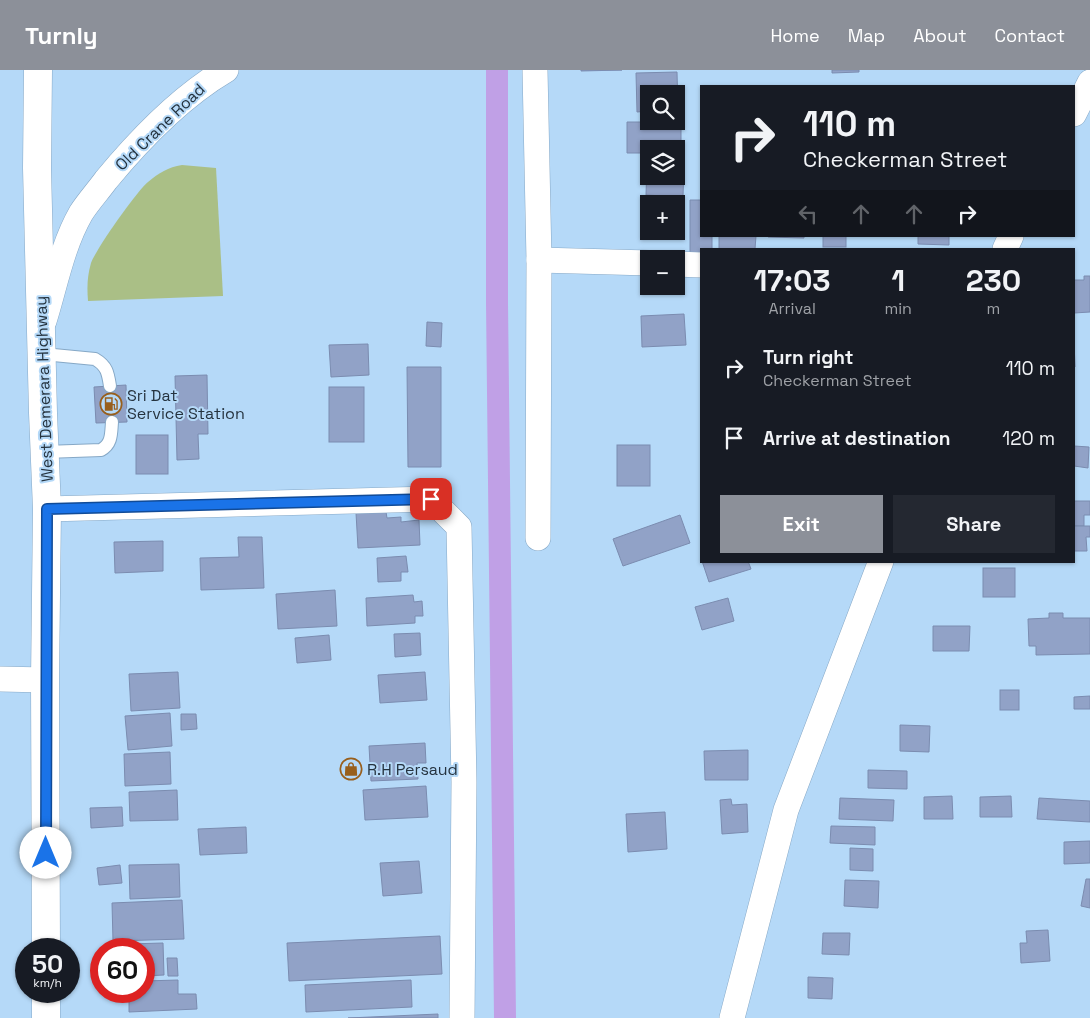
<!DOCTYPE html>
<meta charset="utf-8">
<style>
:root{--surface:#171b24;--page:#242831;--text:#f1f3f6;--muted:#9ea1a6;--accent:#8c9099}
body{margin:0;font-family:"Space Grotesk",sans-serif;background:var(--page);color:var(--text);height:100vh;display:flex;flex-direction:column;font-size:19px;white-space:nowrap}
*{box-sizing:border-box;margin:0}
p{font-size:16px;color:var(--muted)}
.icon{flex:none;width:28px;height:28px;fill:none;stroke:currentColor;stroke-width:2;stroke-linecap:round;stroke-linejoin:round}
.map{position:relative;flex:1;overflow:hidden}
.side{position:absolute;left:700px;top:178px;width:375px;height:315px;display:flex;flex-direction:column;background:var(--surface);border-radius:0px;box-shadow:0 1px 4px #0004}
.side>*{flex:none}
.top-card{position:absolute;left:700px;top:15px;width:375px;height:152px;border-radius:0px;box-shadow:0 1px 4px #0004;background:#171b24;color:var(--text);overflow:hidden}
.buttons{position:absolute;left:640px;top:15px;display:grid;gap:10px}
.buttons a{display:grid;place-items:center;width:45px;height:45px;border-radius:0px;background:var(--surface);box-shadow:0 1px 4px #0004;font-size:25px}
.speed{position:absolute;left:15px;top:868px;display:flex;gap:10px;font-size:25px;font-weight:700;text-align:center}
.speed>*{display:grid;place-content:center;width:65px;height:65px;border-radius:50%;background:var(--surface);box-shadow:0 1px 4px #0004;line-height:1}
.speed small{font-size:12px;font-weight:400}
.speed .limit{border:8px solid #d22;background:#fff;color:#111}
.pin{position:absolute;display:grid;place-items:center;width:42px;height:42px;color:#fff;margin:-21px;border-radius:10px;box-shadow:0 2px 8px #0006}
.me{position:absolute;width:55px;margin:-28px;rotate:0deg;stroke-linejoin:round;filter:drop-shadow(0 0 4px #0008)}
.turn{display:flex;align-items:center;gap:18px;height:105px;padding:0 20px;font-size:22px}
.turn .icon{width:65px;height:65px;stroke-width:2.5}
.turn b{display:block;font-size:35px;line-height:42px}
.lanes{display:flex;align-items:center;height:48px;padding:0 20px;background:#0003;justify-content:center;gap:25px;direction:ltr}
.lanes .off{opacity:.35}
.eta{display:flex;justify-content:space-evenly;align-items:center;height:85px;text-align:center}
.eta b{font-size:30px;font-weight:800;line-height:35px}
.button{display:flex;gap:10px;margin-top:auto;padding:10px 20px}
.button a{flex:1;height:58px;border-radius:0px;background:var(--accent);color:#fff;font-size:20px;font-weight:800;line-height:58px;text-align:center}
.button a+a{background:var(--page);color:var(--text)}
ul{padding:0;list-style:none}
li{display:flex;align-items:center;gap:15px;height:70px;padding:0 20px}
li div{flex:1}
li b{display:block;font-size:19px}
li em{font-style:normal}
header{display:flex;align-items:center;gap:30px;box-sizing:border-box;height:70px;padding:0 25px;background:var(--accent);color:#fff}
header strong{font-size:24px}
nav{display:flex;gap:28px;margin-inline-start:auto;font-size:18px}
.map>svg:first-child{display:block}
.green{fill:#aabf86}
.lines{fill:none;stroke-linecap:round;stroke-linejoin:round}
.canal{stroke:#c0a0e6;stroke-width:22}
.building{fill:#91a2c7;stroke:#7b8cb0}
.service-casing{stroke:#86a8c6;stroke-width:14}
.minor-casing{stroke:#86a8c6;stroke-width:26}
.primary-casing{stroke:#86a8c6;stroke-width:29}
.service{stroke:#fff;stroke-width:12}
.minor{stroke:#fff;stroke-width:25}
.primary{stroke:#fff;stroke-width:28}
.route-casing{stroke:#114b97;stroke-width:12}
.route{stroke:#1a73e8;stroke-width:9}
.labels{text-anchor:middle;dominant-baseline:central;stroke-width:4;stroke-linejoin:round;paint-order:stroke}
.street-label{font-size:16px;fill:#25333f;stroke:#b5d9f8}
.poi-label{font-size:16px;fill:#25333f;stroke:#b5d9f8;text-anchor:start}
</style>
<header>
<strong>Turnly</strong>
<nav><a>Home</a><a>Map</a><a>About</a><a>Contact</a></nav>
</header>
<div class="map">
<svg width="1090" height="948" viewBox="0 0 1090 948">
<rect width="100%" height="100%" fill="#b5d9f8"/>
<path class="green" d="M182,95L216,98L223,226L88,231C87,218 87,207 91,193C96,179 136,122 148,112C159,103 168,97 182,95Z"/>
<g class="lines">
<polyline class="canal" points="497,0 497,233 505,948"/>
</g>
<g class="building">
<polygon points="581,0 622,0 581,1"/>
<polygon points="832,0 859,0 859,2 832,3"/>
<polygon points="677,2 678,41 676,41 676,24 649,24 649,41 637,42 636,3"/>
<polygon points="627,52 681,52 681,83 676,83 676,79 649,79 649,83 627,83"/>
<polygon points="647,92 649,92 649,106 676,106 676,94 684,94 683,127 646,125"/>
<polygon points="690,130 701,130 701,166 712,166 712,179 701,179 701,183 690,183"/>
<polygon points="646,137 649,137 649,161 670,161 670,168 646,168"/>
<polygon points="719,166 756,166 755,179 719,179"/>
<polygon points="768,166 804,166 804,168 768,167"/>
<rect x="823" y="166" width="23" height="11"/>
<polygon points="918,166 949,166 949,175 918,174"/>
<polygon points="1084,206 1090,206 1090,242 1074,243 1074,210 1084,210"/>
<polygon points="684,244 686,275 642,277 641,246"/>
<polygon points="427,252 442,253 441,277 426,276"/>
<polygon points="1074,271 1075,297 1074,298"/>
<polygon points="368,274 369,305 331,307 329,275"/>
<polygon points="407,297 441,297 441,397 408,397"/>
<polygon points="207,305 208,364 198,364 199,389 177,390 175,306"/>
<polygon points="126,315 127,352 96,353 94,317"/>
<rect x="329" y="317" width="35" height="55"/>
<rect x="136" y="365" width="32" height="39"/>
<rect x="617" y="375" width="33" height="41"/>
<polygon points="1074,376 1089,377 1088,398 1074,396"/>
<polygon points="1074,431 1090,431 1090,445 1084,445 1084,456 1074,456"/>
<polygon points="386,442 387,448 401,447 401,452 419,450 420,475 358,478 356,443"/>
<polygon points="680,445 690,473 623,496 613,469"/>
<polygon points="1074,456 1090,456 1090,467 1086,467 1087,481 1074,481"/>
<polygon points="238,467 262,467 264,518 201,520 200,488 239,487"/>
<polygon points="163,471 163,501 115,503 114,472"/>
<polygon points="406,486 408,502 401,502 401,511 378,512 377,488"/>
<polygon points="702,491 748,491 751,499 709,512"/>
<rect x="983" y="498" width="32" height="29"/>
<polygon points="335,520 337,556 278,559 276,524"/>
<polygon points="413,525 414,532 422,531 423,546 415,546 415,553 367,556 366,528"/>
<polygon points="728,528 734,551 702,560 695,537"/>
<polygon points="1049,543 1063,543 1063,548 1090,548 1090,584 1036,585 1036,576 1029,576 1028,549 1049,548"/>
<polygon points="933,556 970,556 969,581 933,581"/>
<polygon points="420,563 421,585 395,587 394,564"/>
<polygon points="329,565 331,590 297,593 295,568"/>
<polygon points="178,602 180,638 131,641 129,604"/>
<polygon points="425,602 427,630 380,633 378,605"/>
<rect x="1000" y="620" width="19" height="20"/>
<polygon points="1090,626 1090,639 1074,639 1074,627"/>
<polygon points="170,643 172,676 128,680 125,646"/>
<polygon points="181,644 196,644 197,659 181,660"/>
<polygon points="900,655 930,656 929,682 900,681"/>
<polygon points="425,673 426,693 417,693 418,709 371,711 369,676"/>
<polygon points="748,680 748,710 705,710 704,681"/>
<polygon points="170,682 171,714 125,716 124,684"/>
<polygon points="868,700 907,701 907,719 868,718"/>
<polygon points="426,716 428,747 365,750 363,720"/>
<polygon points="177,720 178,750 130,751 129,722"/>
<polygon points="952,726 953,749 924,749 924,727"/>
<polygon points="1011,726 1012,747 980,747 980,727"/>
<polygon points="840,728 894,730 893,751 839,749"/>
<polygon points="1039,728 1090,731 1090,752 1037,749"/>
<polygon points="731,729 732,735 747,734 748,762 722,764 720,730"/>
<polygon points="122,737 123,756 91,758 90,738"/>
<polygon points="665,742 667,779 628,782 626,744"/>
<polygon points="831,756 875,757 875,775 830,773"/>
<polygon points="246,757 247,783 200,785 198,759"/>
<polygon points="1090,771 1090,793 1064,794 1064,772"/>
<polygon points="850,778 873,779 873,801 850,800"/>
<polygon points="419,791 422,823 383,826 380,793"/>
<polygon points="179,794 180,827 130,829 129,795"/>
<polygon points="120,795 122,813 99,815 97,798"/>
<polygon points="1086,809 1090,809 1090,838 1081,836"/>
<polygon points="845,810 879,811 878,838 844,836"/>
<polygon points="182,830 184,869 113,871 112,833"/>
<polygon points="1048,860 1050,891 1021,893 1020,873 1027,873 1026,861"/>
<polygon points="823,863 850,863 849,885 822,884"/>
<polygon points="440,866 442,904 289,911 287,873"/>
<polygon points="163,873 164,905 144,906 144,879 128,879 128,874"/>
<polygon points="167,888 177,888 178,906 168,906"/>
<polygon points="808,907 833,908 832,929 808,928"/>
<polygon points="178,910 178,924 196,924 197,939 129,942 129,921 144,921 144,911"/>
<polygon points="411,910 412,937 306,942 305,915"/>
<polygon points="438,944 438,948 348,948"/>
</g>
<g class="lines">
<g class="service-casing">
<g id="service">
<path d="M43,284L95,289C107,296 108,303 110,316"/>
<path d="M45,382L101,380C112,374 111,364 112,352"/>
</g>
</g>
<g class="minor-casing">
<g id="minor">
<polyline points="535,0 539,190 538,468"/>
<polyline points="1074,44 1090,12"/>
<polyline points="1005,179 1011,166"/>
<polyline points="539,190 649,193"/>
<polyline points="676,194 701,195"/>
<path d="M44,251C55,216 62,176 81,143C88,132 98,121 106,110C139,70 182,26 226,0"/>
<polyline points="47,439 431,429 459,457 464,712 462,948"/>
<polyline points="0,609 45,610"/>
<polyline points="732,948 786,740 881,491"/>
</g>
</g>
<g class="primary-casing">
<g id="primary">
<polyline points="38,0 37,98 43,343 47,439 45,610 46,879"/>
<polyline points="46,921 46,948"/>
</g>
</g>
<use href="#service" class="service"/>
<use href="#minor" class="minor"/>
<use href="#primary" class="primary"/>
</g>
<g class="lines">
<g class="route-casing">
<polyline id="route" points="46,783 47,439 431,429"/>
</g>
<use href="#route" class="route"/>
</g>
<defs>
<g id="fuel-ring" transform="scale(1.125)"><circle r="9.5" fill="#b5d9f8" stroke="#985f1c" stroke-width="1.5"/><path d="M-5.5-6h7V0h2V4h1.3V-2.5L3-4.5l.8-.8L6-3V5H2.5V1h-1V6h-7ZM-4.2-4.7v3.2H.2V-4.7Z" fill="#985f1c"/></g>
<g id="shop-ring" transform="scale(1.125)"><circle r="9.5" fill="#b5d9f8" stroke="#985f1c" stroke-width="1.5"/><path d="M-5-2.5h2.3a2.7 3.5 0 0 1 5.4 0H5L5.5 6h-11ZM-1.5-2.5h3a1.5 2.3 0 0 0-3 0Z" fill="#985f1c"/></g>
</defs>
<g fill-rule="evenodd">
<use href="#fuel-ring" x="111" y="334"/>
<use href="#shop-ring" x="351" y="699"/>
</g>
<g class="labels">
<g class="street-label">
<text transform="translate(160 57) rotate(-44)">Old Crane Road</text>
<text transform="translate(44 319) rotate(-92)">West Demerara Highway</text>
</g>
<g class="poi-label">
<text x="127" y="325">Sri Dat<tspan x="127" dy="18">Service Station</tspan></text>
<text x="367" y="699">R.H Persaud</text>
</g>
</g>
</svg>
<div class="buttons">
<a><svg class="icon" aria-label="search" viewBox="0 0 24 24"><circle cx="10" cy="10" r="6"/><path d="M15 15l6 6"/></svg></a>
<a><svg class="icon" aria-label="layers" viewBox="0 0 24 24"><path d="M12 4l9 5-9 5-9-5zM3 14l9 5 9-5"/></svg></a>
<a>+</a>
<a>−</a>
</div>
<div class="speed"><div>50<small>km/h</small></div><div class="limit">60</div></div>
<div class="pin" style="left:431px;top:429px;background:#d93025"><svg class="icon" aria-label="arrive" viewBox="0 0 24 24"><path d="M6 21V4h12l-3 4 3 4H6"/></svg></div>
<svg class="me" style="left:46px;top:783px" viewBox="-20 -20 40 40"><circle r="19" fill="#fff"/><path d="M0-13L10 11 0 6-10 11z" fill="#1a73e8"/></svg>
<div class="top-card">
<div class="turn"><svg class="icon" aria-label="right" viewBox="0 0 24 24"><path d="M7 20v-9h11M14 6l5 5-5 5"/></svg><div><b>110 m</b>Checkerman Street</div></div>
<div class="lanes"><svg class="icon off" aria-label="left" viewBox="0 0 24 24"><path d="M17 20v-9H6M10 6l-5 5 5 5"/></svg><svg class="icon off" aria-label="ahead" viewBox="0 0 24 24"><path d="M12 20V5M6 11l6-6 6 6"/></svg><svg class="icon off" aria-label="ahead" viewBox="0 0 24 24"><path d="M12 20V5M6 11l6-6 6 6"/></svg><svg class="icon" aria-label="right" viewBox="0 0 24 24"><path d="M7 20v-9h11M14 6l5 5-5 5"/></svg></div>
</div>
<section class="side">
<div class="eta">
<div><b>17:03</b><p>Arrival</p></div>
<div><b>1</b><p>min</p></div>
<div><b>230</b><p>m</p></div>
</div>
<ul>
<li><svg class="icon" aria-label="right" viewBox="0 0 24 24"><path d="M7 20v-9h11M14 6l5 5-5 5"/></svg><div><b>Turn right</b><p>Checkerman Street</p></div><em>110 m</em></li>
<li><svg class="icon" aria-label="arrive" viewBox="0 0 24 24"><path d="M6 21V4h12l-3 4 3 4H6"/></svg><div><b>Arrive at destination</b></div><em>120 m</em></li>
</ul>
<div class="button"><a>Exit</a><a>Share</a></div>
</section>
</div>
